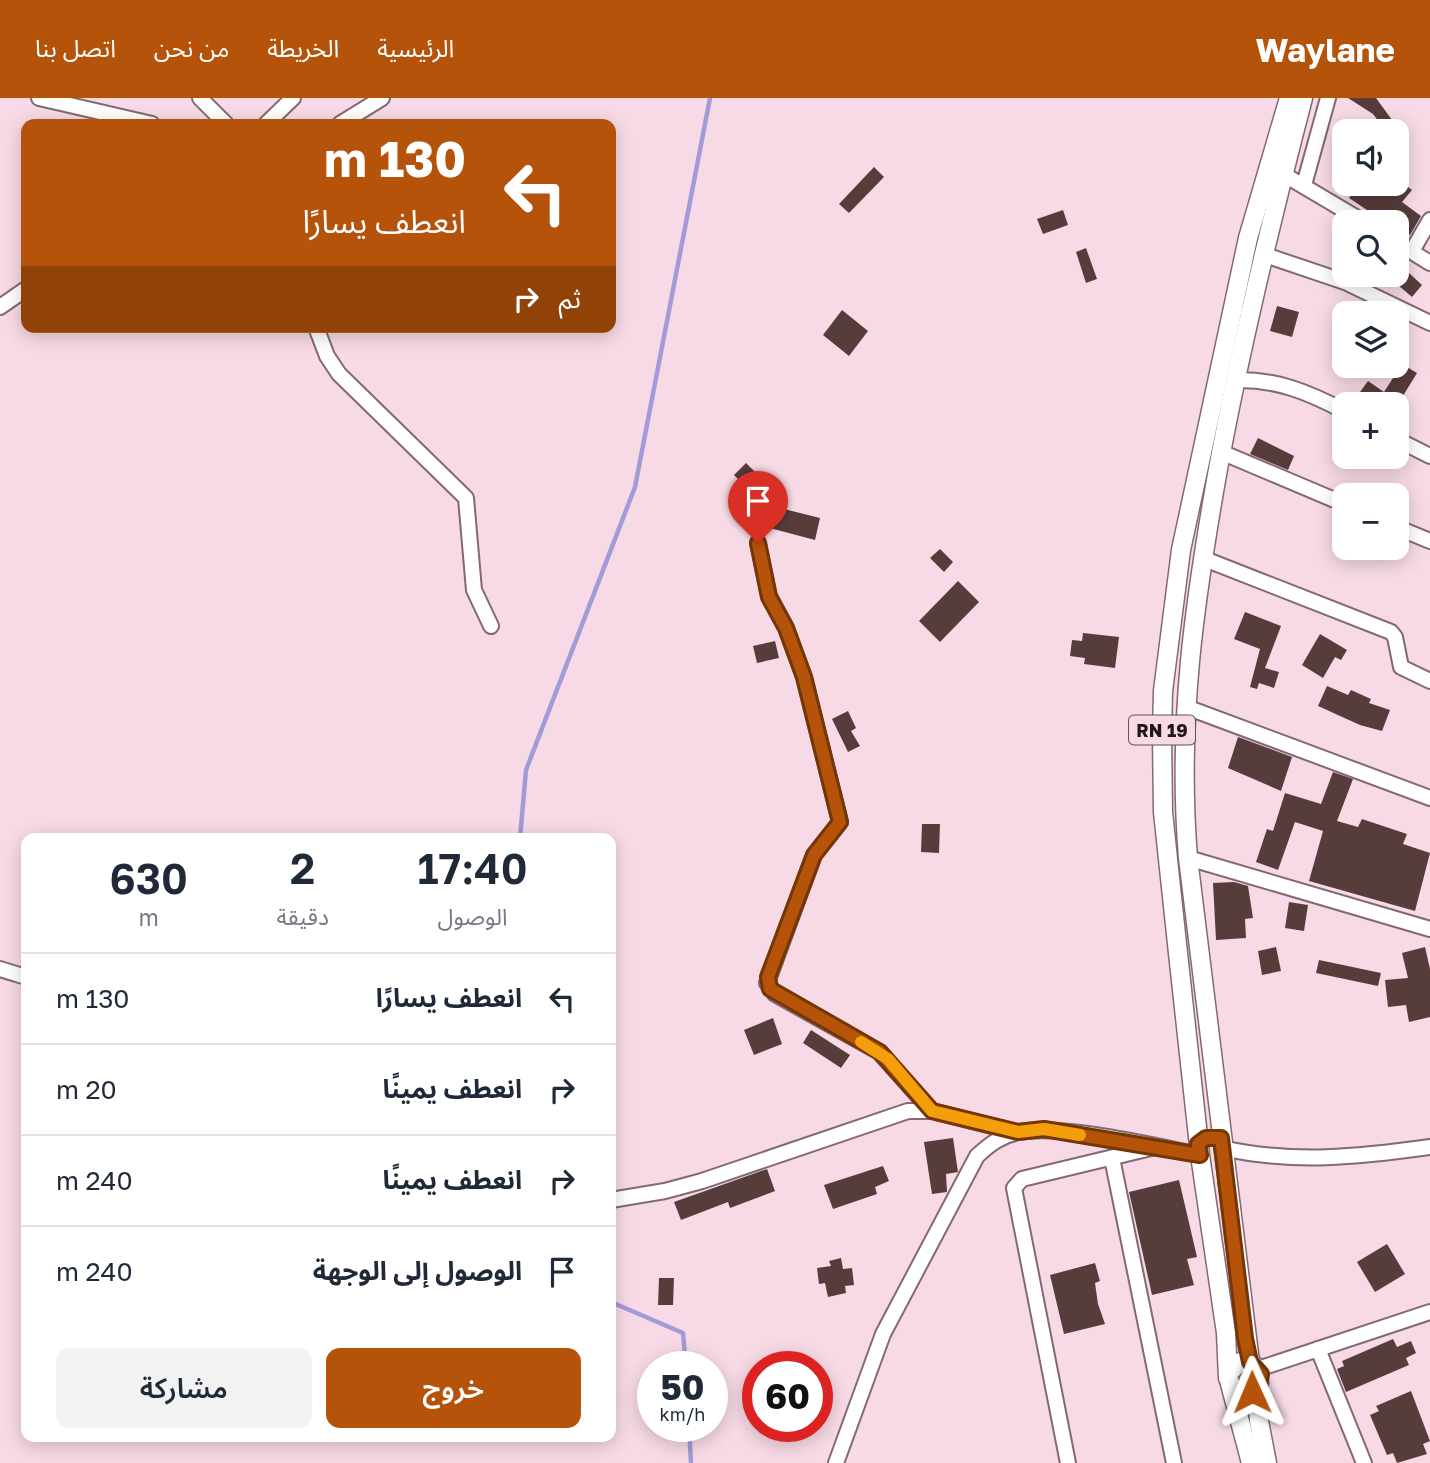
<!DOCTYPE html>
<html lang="ar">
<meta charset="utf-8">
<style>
:root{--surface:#fff;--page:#f2f2f3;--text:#1f2937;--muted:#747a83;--line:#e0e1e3;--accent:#b45309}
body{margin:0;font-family:"Golos Text","Noto Sans Arabic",sans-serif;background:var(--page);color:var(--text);direction:rtl;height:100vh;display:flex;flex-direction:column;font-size:26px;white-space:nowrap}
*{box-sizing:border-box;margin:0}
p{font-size:23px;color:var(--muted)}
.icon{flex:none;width:38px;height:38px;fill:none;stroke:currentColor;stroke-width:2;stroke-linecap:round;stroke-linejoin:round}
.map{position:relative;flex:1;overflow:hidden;direction:ltr}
.panel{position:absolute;left:21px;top:735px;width:595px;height:609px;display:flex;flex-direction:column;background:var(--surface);border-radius:14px;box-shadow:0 4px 18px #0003;direction:rtl}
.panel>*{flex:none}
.banner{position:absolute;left:21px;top:21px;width:595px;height:214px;border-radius:14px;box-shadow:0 4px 18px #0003;direction:rtl;background:#b45309;color:#fff;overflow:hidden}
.buttons{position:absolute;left:1332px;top:21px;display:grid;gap:14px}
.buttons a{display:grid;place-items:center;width:77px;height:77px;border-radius:14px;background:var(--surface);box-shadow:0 4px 18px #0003;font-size:35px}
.speed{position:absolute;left:637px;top:1253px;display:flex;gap:14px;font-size:35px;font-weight:700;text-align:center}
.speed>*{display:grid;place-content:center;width:91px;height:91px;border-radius:50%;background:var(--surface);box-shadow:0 4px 18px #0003;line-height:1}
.speed small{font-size:18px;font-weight:400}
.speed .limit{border:10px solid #d22;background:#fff;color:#111}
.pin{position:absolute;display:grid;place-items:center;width:60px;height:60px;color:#fff;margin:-72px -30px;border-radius:50% 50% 50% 0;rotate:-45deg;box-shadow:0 0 7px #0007}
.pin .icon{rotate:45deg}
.me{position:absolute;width:77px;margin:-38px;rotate:359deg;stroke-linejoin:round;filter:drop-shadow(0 0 5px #0008)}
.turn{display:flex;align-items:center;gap:24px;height:147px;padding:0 35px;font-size:32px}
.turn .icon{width:91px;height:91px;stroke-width:2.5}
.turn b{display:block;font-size:49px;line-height:60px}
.then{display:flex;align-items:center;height:66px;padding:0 35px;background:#0003;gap:14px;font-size:26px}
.eta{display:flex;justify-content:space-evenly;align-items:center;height:119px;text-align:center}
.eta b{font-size:42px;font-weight:600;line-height:49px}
.action{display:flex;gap:14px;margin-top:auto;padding:14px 35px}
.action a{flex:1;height:80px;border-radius:14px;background:var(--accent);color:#fff;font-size:28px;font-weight:600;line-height:80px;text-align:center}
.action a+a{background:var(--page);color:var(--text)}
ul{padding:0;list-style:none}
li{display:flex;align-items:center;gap:21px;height:91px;padding:0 35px;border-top:2px solid var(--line)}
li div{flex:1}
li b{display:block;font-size:26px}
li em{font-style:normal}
header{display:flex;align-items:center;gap:42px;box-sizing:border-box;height:98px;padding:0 35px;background:var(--accent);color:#fff}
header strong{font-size:33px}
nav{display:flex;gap:38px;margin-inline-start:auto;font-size:24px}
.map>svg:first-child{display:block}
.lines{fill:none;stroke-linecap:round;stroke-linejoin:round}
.stream{stroke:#a39ad8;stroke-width:4.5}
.building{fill:#563d3b}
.minor-casing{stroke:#826973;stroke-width:18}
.major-casing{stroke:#826973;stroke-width:21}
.minor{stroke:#fff;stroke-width:14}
.major{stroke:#fff;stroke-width:18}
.route-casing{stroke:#753606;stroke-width:18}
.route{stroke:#b45309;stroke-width:12}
.slow{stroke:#f59e0b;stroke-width:12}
.labels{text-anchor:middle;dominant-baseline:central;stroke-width:7;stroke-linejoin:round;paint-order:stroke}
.shield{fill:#f7dae5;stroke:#615258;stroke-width:2}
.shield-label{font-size:18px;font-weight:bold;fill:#21171b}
</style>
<header>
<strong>Waylane</strong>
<nav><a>الرئيسية</a><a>الخريطة</a><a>من نحن</a><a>اتصل بنا</a></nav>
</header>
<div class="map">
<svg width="1430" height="1365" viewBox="0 0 1430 1365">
<rect width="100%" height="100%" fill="#f7dae5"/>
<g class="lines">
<g class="stream">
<polyline points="520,740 526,672 635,389 710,0"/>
<polyline points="611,1204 683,1235 686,1269"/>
<polyline points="689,1328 691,1365"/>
</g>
</g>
<g class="building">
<polygon points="1348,0 1376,0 1400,33 1386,33 1373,16"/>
<polygon points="874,69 884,79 849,115 839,106"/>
<polygon points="1396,80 1412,92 1402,104 1421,118 1410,137 1396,128 1396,124 1385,124 1349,100 1360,86 1374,98 1384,86 1396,86"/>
<polygon points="1063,112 1068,127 1043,136 1037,121"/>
<polygon points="1086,150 1097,181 1086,185 1076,154"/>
<polygon points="1409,175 1422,187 1412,199 1398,187"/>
<polygon points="1277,208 1299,214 1292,239 1270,233"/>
<polygon points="842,212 868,233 849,258 823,237"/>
<polygon points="1402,266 1417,275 1398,306 1363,306 1355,301 1368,283 1384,294"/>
<polygon points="1258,340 1294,358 1288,372 1250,356"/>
<polygon points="746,365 769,388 757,400 734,377"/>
<polygon points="772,408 820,420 815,442 766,429"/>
<polygon points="940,451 953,464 944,474 930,460"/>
<polygon points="958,483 979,504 940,544 919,523"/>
<polygon points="1245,514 1281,528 1265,570 1279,574 1274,590 1259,585 1257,591 1250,589 1260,551 1234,541"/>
<polygon points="1083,535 1119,539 1115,570 1084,566 1085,560 1070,558 1072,542 1082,543"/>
<polygon points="1320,536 1347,552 1341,562 1335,559 1323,580 1302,567"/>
<polygon points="775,543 779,560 757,565 753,548"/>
<polygon points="1327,588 1348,597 1351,592 1371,601 1369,605 1390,612 1382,633 1360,627 1318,608"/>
<polygon points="848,613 856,630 851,633 860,648 848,654 832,621"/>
<polygon points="1238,639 1292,659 1281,693 1228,670"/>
<polygon points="1333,674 1353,681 1337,723 1358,729 1362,721 1407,736 1403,746 1430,755 1415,813 1309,783 1323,733 1295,724 1278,772 1256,764 1267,731 1273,733 1285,695 1321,706"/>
<polygon points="922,726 940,726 939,755 921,754"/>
<polygon points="1234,784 1248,788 1253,820 1245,821 1246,840 1216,842 1213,785"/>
<polygon points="1289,804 1308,807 1304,833 1285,830"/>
<polygon points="1276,849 1281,873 1262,877 1258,853"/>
<polygon points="1425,849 1430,871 1430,919 1409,924 1406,907 1388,909 1385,882 1408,880 1402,855"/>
<polygon points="1319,862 1381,875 1378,888 1316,875"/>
<polygon points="773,920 782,946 754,957 744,932"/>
<polygon points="811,932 850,957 841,970 803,945"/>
<polygon points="953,1040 958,1074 946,1076 947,1094 932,1096 924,1044"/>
<polygon points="883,1068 889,1083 875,1089 877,1096 833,1111 824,1087"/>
<polygon points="767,1071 775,1093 730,1110 728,1104 681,1122 674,1104"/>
<polygon points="1179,1082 1197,1159 1187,1161 1194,1187 1152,1197 1129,1094"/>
<polygon points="1387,1146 1405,1176 1375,1194 1357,1164"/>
<polygon points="841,1160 843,1171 852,1170 854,1187 845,1188 846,1195 828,1199 825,1185 819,1186 817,1170 831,1168 829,1163"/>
<polygon points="1095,1165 1100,1183 1095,1185 1098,1206 1105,1226 1064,1236 1050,1177"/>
<polygon points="659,1180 674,1180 673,1207 658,1207"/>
<polygon points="1393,1241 1397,1249 1411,1243 1416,1255 1406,1260 1409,1267 1346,1294 1337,1271 1344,1268 1342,1263"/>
<polygon points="1411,1293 1430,1343 1423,1346 1427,1356 1397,1365 1393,1355 1387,1357 1370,1317 1379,1313 1376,1308"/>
</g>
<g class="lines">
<g class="minor-casing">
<g id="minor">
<polyline points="39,0 152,26"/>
<polyline points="200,0 226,26"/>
<polyline points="266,26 293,0"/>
<polyline points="340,26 382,0"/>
<polyline points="1283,76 1364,124"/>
<polyline points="1304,87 1328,0"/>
<polyline points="1396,144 1430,165"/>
<polyline points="1412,153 1430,122"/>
<polyline points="1262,156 1345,184 1430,225"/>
<polyline points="0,209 26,191"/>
<polyline points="316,229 327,258 339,276 466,400 474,492 491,528"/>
<path d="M1235,282C1276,281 1308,294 1344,313"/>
<polyline points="1396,341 1430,358"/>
<polyline points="1221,354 1344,406"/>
<polyline points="1396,429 1430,443"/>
<polyline points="758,445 769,498 786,530 804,579 840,724 814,757 767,885 775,896 879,954 932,1013"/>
<polyline points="1202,460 1391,534 1395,539 1401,569 1430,583"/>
<polyline points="1186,609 1430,700"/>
<polyline points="1188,760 1430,831"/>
<polyline points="0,871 26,879"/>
<path d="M1222,1050C1293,1066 1359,1059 1430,1049"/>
<polyline points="1112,1060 1174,1365"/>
<polyline points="611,1102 665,1093 702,1083 908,1013 932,1013 1016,1034"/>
<polyline points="1318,1251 1364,1365"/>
<polyline points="1258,1271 1430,1214"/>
<path d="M836,1365L883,1236L977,1058C990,1046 1002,1037 1019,1034C1062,1026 1154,1048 1200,1057"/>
<polyline points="1068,1365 1014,1090 1022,1081 1151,1050"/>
</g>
</g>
<g class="major-casing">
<g id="major">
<path d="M1250,1264L1188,760C1177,623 1194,506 1218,371C1241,246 1271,123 1303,0"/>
<polyline points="1229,1275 1240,1264 1250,1264 1258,1271 1259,1286 1252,1294 1242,1295 1233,1290 1228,1280 1226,1235 1200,1057 1178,855 1163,714 1162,637 1163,593 1181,452 1248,140 1289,0"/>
<polyline points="1230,1286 1251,1365"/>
<polyline points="1257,1291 1259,1323 1267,1365"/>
</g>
</g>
<use href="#minor" class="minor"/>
<use href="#major" class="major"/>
</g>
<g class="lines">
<g class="route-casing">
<polyline id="route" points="758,445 769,499 786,530 804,579 840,724 814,757 768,879 770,891 880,954 932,1013 1018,1034 1044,1031 1200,1057 1198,1046 1206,1040 1221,1040 1245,1240 1250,1264 1261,1276 1259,1286 1252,1294"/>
</g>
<use href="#route" class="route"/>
<polyline class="slow" points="861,944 888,961 932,1013 1018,1034 1044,1031 1080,1037"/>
</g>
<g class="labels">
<rect class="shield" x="1129" y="617.5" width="66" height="29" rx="5"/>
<g class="shield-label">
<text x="1162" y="632">RN 19</text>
</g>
</g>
</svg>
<div class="buttons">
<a><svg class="icon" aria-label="sound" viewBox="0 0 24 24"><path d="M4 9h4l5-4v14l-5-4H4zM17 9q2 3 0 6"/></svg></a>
<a><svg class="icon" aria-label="search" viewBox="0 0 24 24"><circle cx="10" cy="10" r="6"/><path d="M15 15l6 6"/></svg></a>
<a><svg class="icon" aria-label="layers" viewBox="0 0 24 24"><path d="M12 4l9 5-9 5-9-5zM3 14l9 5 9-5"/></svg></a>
<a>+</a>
<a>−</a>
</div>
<div class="speed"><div>50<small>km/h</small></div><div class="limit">60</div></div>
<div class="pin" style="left:758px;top:445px;background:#d93025"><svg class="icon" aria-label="arrive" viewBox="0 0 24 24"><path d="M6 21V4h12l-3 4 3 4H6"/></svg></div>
<svg class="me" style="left:1252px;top:1294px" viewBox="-20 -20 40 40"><path d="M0-17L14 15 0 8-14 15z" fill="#b45309" stroke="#fff" stroke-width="4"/></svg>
<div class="banner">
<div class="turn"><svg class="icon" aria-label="left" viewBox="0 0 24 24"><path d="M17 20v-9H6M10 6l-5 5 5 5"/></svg><div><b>130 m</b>انعطف يسارًا</div></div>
<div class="then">ثم<svg class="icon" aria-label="right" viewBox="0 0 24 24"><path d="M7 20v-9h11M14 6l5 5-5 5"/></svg></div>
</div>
<section class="panel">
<div class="eta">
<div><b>17:40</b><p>الوصول</p></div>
<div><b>2</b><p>دقيقة</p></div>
<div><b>630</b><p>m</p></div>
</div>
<ul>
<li><svg class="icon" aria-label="left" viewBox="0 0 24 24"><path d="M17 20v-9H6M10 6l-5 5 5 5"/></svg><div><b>انعطف يسارًا</b></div><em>130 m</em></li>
<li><svg class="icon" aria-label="right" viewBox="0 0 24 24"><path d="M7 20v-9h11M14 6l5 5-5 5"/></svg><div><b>انعطف يمينًا</b></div><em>20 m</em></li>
<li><svg class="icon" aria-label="right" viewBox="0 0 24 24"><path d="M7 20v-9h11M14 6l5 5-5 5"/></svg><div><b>انعطف يمينًا</b></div><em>240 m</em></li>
<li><svg class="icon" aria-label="arrive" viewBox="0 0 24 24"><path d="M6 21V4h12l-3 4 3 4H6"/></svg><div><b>الوصول إلى الوجهة</b></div><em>240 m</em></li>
</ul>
<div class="action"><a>خروج</a><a>مشاركة</a></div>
</section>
</div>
